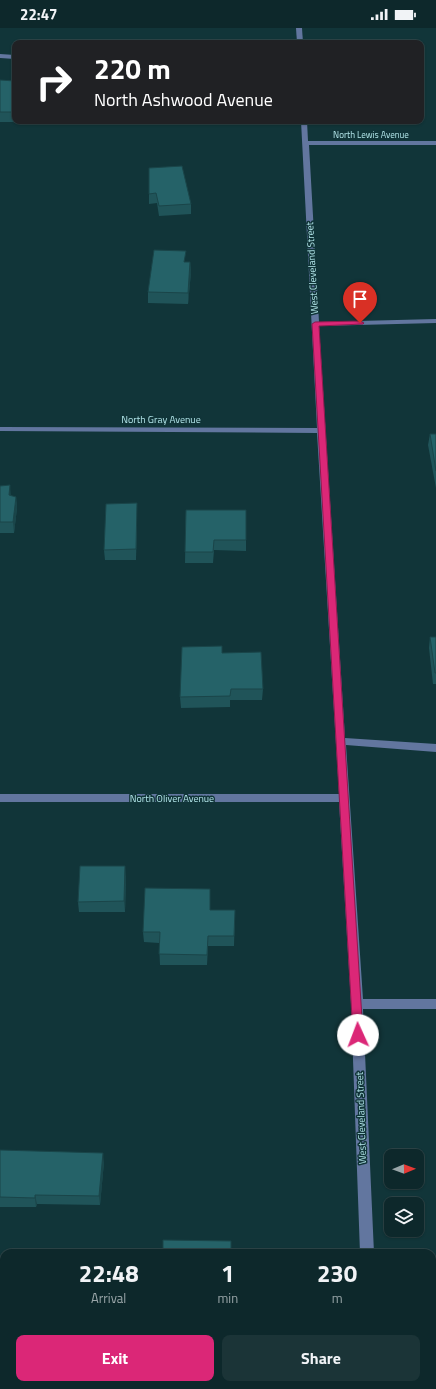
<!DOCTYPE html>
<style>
:root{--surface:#0d282b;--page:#1b3437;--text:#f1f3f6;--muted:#9aa6a9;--line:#2d4447;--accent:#db2777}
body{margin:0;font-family:"Titillium Web",sans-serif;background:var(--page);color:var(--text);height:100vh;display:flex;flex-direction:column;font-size:15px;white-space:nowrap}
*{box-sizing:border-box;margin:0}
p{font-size:13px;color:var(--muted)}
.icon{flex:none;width:22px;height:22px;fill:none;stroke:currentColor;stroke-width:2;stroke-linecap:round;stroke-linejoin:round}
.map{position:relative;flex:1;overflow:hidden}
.details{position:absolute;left:0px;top:1221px;width:436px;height:140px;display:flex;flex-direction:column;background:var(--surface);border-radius:12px 12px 0 0;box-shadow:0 1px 3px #0004,0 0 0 1px var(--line)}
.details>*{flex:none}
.banner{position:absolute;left:12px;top:12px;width:412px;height:84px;border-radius:8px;box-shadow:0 1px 3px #0004,0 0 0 1px var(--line);background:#202124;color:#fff;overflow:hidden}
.needle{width:26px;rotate:89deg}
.controls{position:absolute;left:384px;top:1121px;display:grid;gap:8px}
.controls a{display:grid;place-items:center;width:40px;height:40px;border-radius:8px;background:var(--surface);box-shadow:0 1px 3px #0004,0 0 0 1px var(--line);font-size:20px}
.pin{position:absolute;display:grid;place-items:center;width:34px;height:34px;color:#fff;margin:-41px -17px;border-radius:50% 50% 50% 0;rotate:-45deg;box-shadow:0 0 4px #0007}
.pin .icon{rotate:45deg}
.me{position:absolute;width:44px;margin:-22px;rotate:358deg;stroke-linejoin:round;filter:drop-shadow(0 0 3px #0008)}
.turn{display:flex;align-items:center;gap:14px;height:84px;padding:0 16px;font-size:18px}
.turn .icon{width:52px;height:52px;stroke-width:2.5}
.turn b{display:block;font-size:28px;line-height:34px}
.eta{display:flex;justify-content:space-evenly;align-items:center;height:68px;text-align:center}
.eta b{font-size:24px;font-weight:700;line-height:28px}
.action{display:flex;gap:8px;margin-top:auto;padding:8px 16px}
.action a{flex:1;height:46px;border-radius:8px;background:var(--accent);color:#fff;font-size:16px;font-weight:700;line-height:46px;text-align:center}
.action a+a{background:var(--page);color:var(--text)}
.status{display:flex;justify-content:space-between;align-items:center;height:28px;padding:0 20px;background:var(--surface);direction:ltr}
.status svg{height:11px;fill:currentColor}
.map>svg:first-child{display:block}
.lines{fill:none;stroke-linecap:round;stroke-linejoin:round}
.minor{fill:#62769f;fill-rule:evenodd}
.wall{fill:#205459}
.shaded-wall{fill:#1a4549}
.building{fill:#256268;stroke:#1a4549}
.route{fill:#db2777;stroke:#8e194d}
.labels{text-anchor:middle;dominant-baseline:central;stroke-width:3;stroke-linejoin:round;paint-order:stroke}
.far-street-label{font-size:9px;fill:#b2e5e9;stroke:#113539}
.street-label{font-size:10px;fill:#b2e5e9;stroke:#113539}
</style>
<div class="status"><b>22:47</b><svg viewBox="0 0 49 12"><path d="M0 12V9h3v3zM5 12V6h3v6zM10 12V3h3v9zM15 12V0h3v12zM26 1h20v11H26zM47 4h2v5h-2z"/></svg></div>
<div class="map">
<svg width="436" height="1361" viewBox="0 0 436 1361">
<rect width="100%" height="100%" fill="#113539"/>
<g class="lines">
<g class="minor">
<polygon points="296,0 302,0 303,15 297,15"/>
<polygon points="0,26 15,27 15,31 0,30"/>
<polygon points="301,93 307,93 308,113 436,113 436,117 309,117 319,294 436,291 436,295 319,298 345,710 436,716 436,724 346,717 363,971 436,971 436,981 363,981 374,1225 360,1225 351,976 339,774 0,774 0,766 339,766 317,405 0,403 0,399 317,400"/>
<polygon points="365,1357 379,1357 380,1361 366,1361"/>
</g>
</g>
<g class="wall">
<polygon points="0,52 15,53 15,93 23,93 23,94 0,94"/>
<polygon points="149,140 191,176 191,186 159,188 157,175 149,176"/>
<polygon points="186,234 190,234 191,244 188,276 148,275 148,264"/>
<polygon points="430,406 436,406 436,460 428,417"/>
<polygon points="0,458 11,468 16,469 17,480 14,505 0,505"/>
<polygon points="186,482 246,512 246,523 214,522 213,535 185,535"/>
<polygon points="137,486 136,532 105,532 104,522"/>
<polygon points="430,609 436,609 436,656 433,656 429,620"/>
<polygon points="222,625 263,661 262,672 230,672 230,679 181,680 180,669"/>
<polygon points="126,848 125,884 79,884 78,874"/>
<polygon points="210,882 235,882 234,918 208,918 207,937 160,937 159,915 144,914 143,904"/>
<polygon points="0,1122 104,1134 100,1177 37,1176 36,1179 0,1179"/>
<polygon points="4,1274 4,1340 0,1340 0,1276 4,1276"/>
</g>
<g class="shaded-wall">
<polygon points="190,234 191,244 188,276 188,265"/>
<polygon points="10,457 11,468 9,467"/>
<polygon points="16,469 17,480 14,505 13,494"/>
<polygon points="137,475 137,486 136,532 136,521"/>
<polygon points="125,838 126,848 125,884 124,873"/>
<polygon points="103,1125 104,1134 100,1177 99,1168"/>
<polygon points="35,1167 37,1176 36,1179 35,1170"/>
</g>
<g class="building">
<polygon points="0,52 15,53 15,84 0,84"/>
<polygon points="182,138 191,176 159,178 156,165 149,166 149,140"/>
<polygon points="154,222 186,223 184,234 190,234 188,265 148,264"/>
<polygon points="430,406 436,406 436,443"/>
<polygon points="10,457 9,467 16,469 13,494 0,494 0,458"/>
<polygon points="137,475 136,521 104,522 106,476"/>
<polygon points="186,482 246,482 246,512 214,512 213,524 185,524"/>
<polygon points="430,609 436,609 436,645 435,645"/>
<polygon points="222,618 222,625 261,624 263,661 231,661 230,668 180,669 182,619"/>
<polygon points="80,838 125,838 124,873 78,874"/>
<polygon points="145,860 210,861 210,882 235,882 234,908 208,908 207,927 159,926 160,904 143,904"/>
<polygon points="0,1122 103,1125 99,1168 35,1167 35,1170 0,1169"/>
<polygon points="163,1212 231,1213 231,1225 163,1225"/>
<polygon points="66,1223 66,1225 8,1225 8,1224"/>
<polygon points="4,1274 4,1331 0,1331 0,1276 4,1276"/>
</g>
<polygon class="route" points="360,293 364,295 363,296 319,298 363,1007 362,1010 354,1010 353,1007 312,296 315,294"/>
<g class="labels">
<g class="far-street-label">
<text x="371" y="106">North Lewis Avenue</text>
</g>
<g class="street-label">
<text transform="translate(312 240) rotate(-93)">West Cleveland Street</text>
<text x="161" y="391">North Gray Avenue</text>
<text x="172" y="770">North Oliver Avenue</text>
<text transform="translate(361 1090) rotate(-92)">West Cleveland Street</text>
</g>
</g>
</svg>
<div class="controls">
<a><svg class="needle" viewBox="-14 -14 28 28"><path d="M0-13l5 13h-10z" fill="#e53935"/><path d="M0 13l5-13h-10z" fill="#9aa6a9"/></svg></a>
<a><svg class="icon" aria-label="layers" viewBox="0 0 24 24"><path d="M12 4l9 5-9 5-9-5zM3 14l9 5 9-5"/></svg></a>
</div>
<div class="pin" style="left:360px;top:295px;background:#d93025"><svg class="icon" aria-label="arrive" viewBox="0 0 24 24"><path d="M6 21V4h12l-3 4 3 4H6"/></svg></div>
<svg class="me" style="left:358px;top:1007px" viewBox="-20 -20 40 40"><circle r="19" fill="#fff"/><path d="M0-13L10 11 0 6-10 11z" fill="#db2777"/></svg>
<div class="banner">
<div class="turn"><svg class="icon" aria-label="right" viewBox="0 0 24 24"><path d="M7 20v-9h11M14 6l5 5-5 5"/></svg><div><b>220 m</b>North Ashwood Avenue</div></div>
</div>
<section class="details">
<div class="eta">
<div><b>22:48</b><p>Arrival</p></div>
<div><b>1</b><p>min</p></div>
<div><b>230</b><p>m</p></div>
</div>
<div class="action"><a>Exit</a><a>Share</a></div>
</section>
</div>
